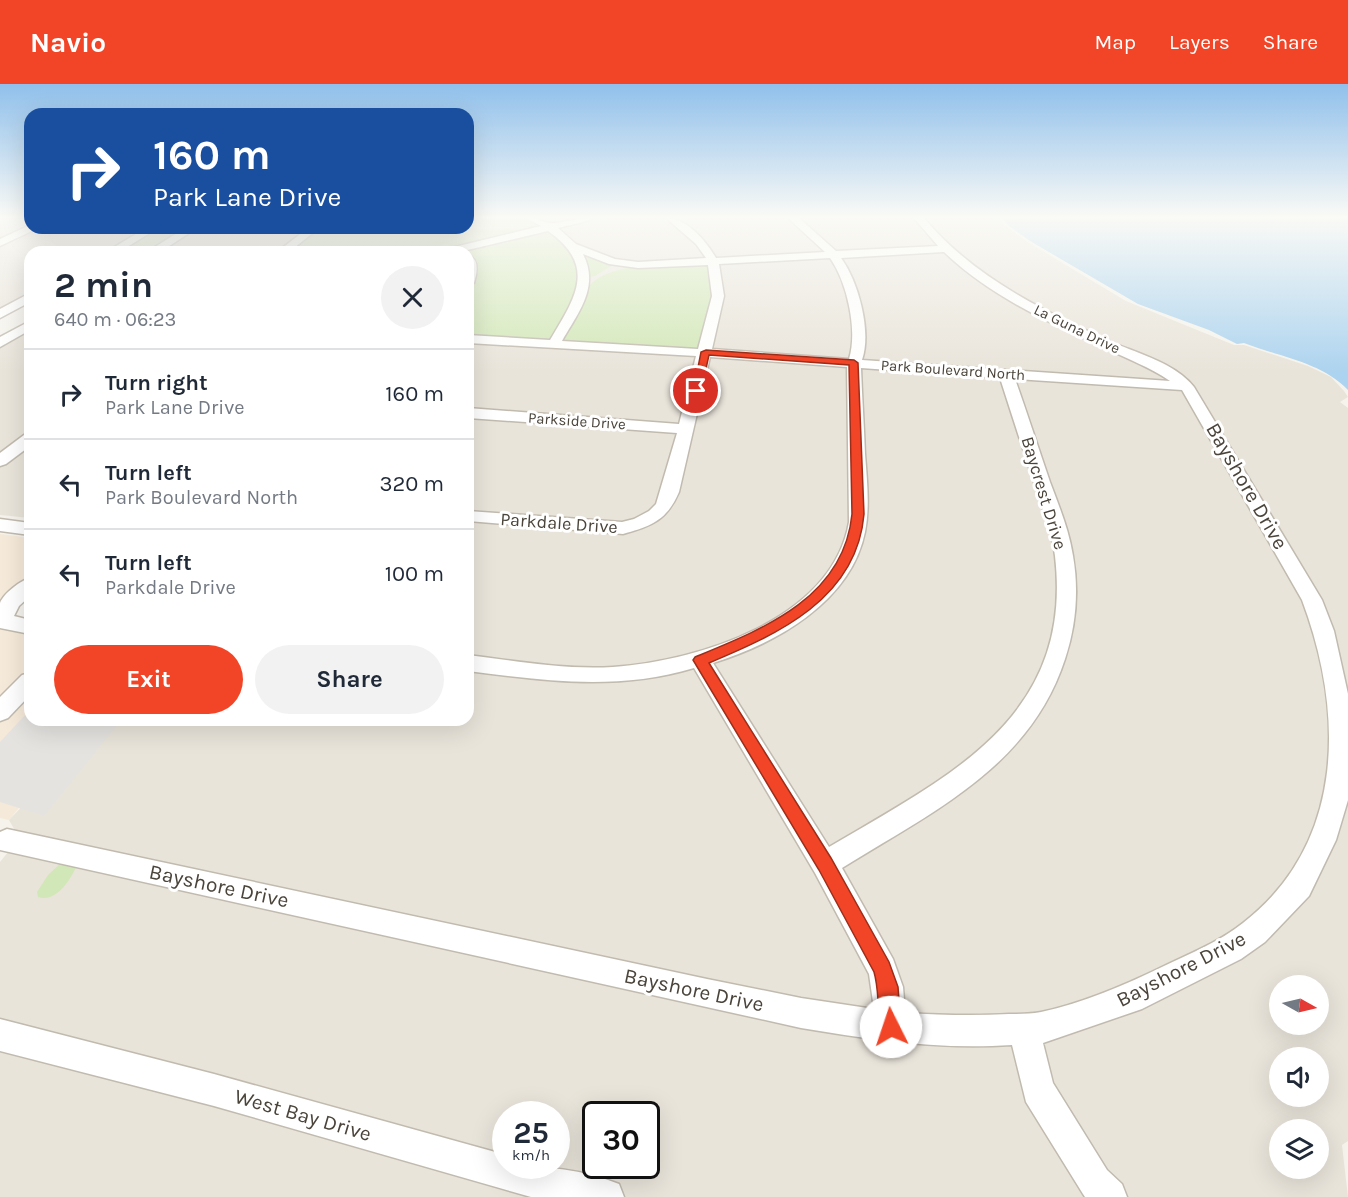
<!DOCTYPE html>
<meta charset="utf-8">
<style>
:root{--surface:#fff;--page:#f2f2f3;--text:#1f2937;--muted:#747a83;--line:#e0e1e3;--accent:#f24527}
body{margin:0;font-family:Karla,sans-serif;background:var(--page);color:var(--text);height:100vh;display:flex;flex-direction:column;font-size:22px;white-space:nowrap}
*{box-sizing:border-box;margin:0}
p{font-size:20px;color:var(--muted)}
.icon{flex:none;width:33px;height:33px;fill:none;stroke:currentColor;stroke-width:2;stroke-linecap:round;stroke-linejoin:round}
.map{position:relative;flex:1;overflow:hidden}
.drawer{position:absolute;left:24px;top:162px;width:450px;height:480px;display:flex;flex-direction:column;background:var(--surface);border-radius:18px;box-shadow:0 6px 24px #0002}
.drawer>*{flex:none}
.hud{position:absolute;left:24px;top:24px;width:450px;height:126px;border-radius:18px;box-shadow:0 6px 24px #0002;background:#1a4fa0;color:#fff;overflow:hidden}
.needle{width:39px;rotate:98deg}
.fabs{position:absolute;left:1269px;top:891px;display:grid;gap:12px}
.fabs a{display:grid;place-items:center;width:60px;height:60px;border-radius:50%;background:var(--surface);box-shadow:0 6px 24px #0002;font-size:30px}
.speed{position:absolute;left:492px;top:1017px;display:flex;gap:12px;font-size:30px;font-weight:700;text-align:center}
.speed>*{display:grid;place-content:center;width:78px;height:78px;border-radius:50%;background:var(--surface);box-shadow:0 6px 24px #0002;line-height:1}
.speed small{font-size:15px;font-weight:400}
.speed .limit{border:3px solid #111;border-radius:9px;background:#fff;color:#111}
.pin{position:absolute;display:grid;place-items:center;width:51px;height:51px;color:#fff;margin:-26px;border:3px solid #fff;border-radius:50%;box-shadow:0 2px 6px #0007}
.me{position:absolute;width:66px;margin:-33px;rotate:356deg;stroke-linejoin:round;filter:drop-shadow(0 0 4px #0008)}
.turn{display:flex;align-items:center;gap:21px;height:126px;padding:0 30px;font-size:27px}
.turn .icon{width:78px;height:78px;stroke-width:2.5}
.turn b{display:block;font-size:42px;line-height:51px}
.round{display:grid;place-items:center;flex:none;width:63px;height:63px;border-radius:32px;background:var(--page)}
.overview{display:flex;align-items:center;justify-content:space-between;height:102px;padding:0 30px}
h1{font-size:36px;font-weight:700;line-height:45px}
.button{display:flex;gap:12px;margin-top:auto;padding:12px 30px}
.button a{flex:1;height:69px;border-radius:36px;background:var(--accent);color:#fff;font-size:24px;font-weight:700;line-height:69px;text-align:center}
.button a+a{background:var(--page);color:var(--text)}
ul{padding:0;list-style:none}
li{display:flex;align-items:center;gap:18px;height:90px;padding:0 30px;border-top:2px solid var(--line)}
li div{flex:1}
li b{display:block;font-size:22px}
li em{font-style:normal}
header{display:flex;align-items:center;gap:36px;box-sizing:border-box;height:84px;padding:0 30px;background:var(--accent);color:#fff}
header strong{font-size:28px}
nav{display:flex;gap:33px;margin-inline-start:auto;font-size:21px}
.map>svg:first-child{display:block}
.residential{fill:#e9e4da;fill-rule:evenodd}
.commercial{fill:#f5e9d9}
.green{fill:#d2e7b7}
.parking{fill:#e5e3e0}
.water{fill:#acd3ef}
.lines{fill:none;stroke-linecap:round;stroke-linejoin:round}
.minor-casing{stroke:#c1baaf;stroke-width:3}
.minor{fill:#fff;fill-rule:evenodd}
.route{fill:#f24527;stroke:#9d2d19;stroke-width:1.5}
.labels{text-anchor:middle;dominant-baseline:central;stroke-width:6;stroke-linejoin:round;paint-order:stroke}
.far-street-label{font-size:15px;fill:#4a443a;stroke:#fff}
.street-label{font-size:18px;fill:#4a443a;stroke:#fff}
.near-street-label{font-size:21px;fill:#4a443a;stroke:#fff}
</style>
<header>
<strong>Navio</strong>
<nav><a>Map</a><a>Layers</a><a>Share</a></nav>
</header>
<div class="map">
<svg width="1348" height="1113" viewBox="0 0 1348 1113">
<rect width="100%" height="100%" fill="#f5f3ec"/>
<g class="residential">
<polygon points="0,134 30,134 30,144 149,144 106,168 30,168 30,211 0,227"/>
<path d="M468,134H915L984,196L1194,305L1039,224L992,195L960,173L923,134H999L1006,142L1026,157L1126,217L1234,261H1244L1308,282L1331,293L1344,307L1348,313L1340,318L1348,324V1057L1342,1061L1348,1113H0V778L13,762L21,757L9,736L106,636H468V168H159L200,144H468ZM1280,902H1318V940H1280ZM1280,974H1318V1012H1280ZM506,1030H556V1082H506ZM596,1030H646V1082H596ZM1280,1046H1318V1084H1280Z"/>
<polygon points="30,244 30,434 0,431 0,264"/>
</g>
<g class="commercial">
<polygon points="0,450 30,454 30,501 0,542"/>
<polygon points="0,543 30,546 30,636 91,636 9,736 0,734"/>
</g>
<g class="green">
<polygon points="468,134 527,134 543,141 439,168 288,168 320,144 468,144"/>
<polygon points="156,144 188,144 148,168 114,168"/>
<path d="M543,146L553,147L577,175L580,204L553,253L540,257L468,253C468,241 465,216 468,205C475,184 473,185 468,165Z"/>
<polygon points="583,171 613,181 595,192 589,193"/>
<path d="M708,179L715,207L699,263L684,265L562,257C570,241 579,213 591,200C613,177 678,180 708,179Z"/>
<path d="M63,777L76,783C70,797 55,819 38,813L37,808L48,791Z"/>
</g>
<polygon class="parking" points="30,626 30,636 121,636 44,732 0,718 0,658"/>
<path class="water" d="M1002,134H1348V306C1321,278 1280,273 1244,259L1237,260L1209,246L1138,220L1030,157L1009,142Z"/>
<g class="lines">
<g class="minor-casing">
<g id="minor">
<path d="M526,134C537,133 546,140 554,139C567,138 579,134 593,134L591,136L558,144L576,160L615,175L638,178L706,174L696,160L666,134C687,134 706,157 716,174L825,168L788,134H799L836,167L938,162L914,134H924C973,193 1045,228 1114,259C1140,270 1176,280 1194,303L1322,516L1334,547L1348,610V716L1336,756L1309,812L1265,858L1241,875L1142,925L1043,959L1053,999L1107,1086L1122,1100L1127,1113H1085L1083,1110L1026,1018L1012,961C938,966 873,956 801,944L0,766V748L7,745L707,895L801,914L874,925L869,890L815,789L694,584C618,607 545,597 468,587V571C516,577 565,586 613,583C698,577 832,536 849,438L847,283L710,273L679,408C667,436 652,442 623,450L468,437V427L622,438L634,435L649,427L656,420L677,349L468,334V324L679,340L696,272L468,259V251L550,256C575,214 598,182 548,147L459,168H441L442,166L541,142ZM944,168C989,211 1049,239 1105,264C1127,275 1150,283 1170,297L862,276C872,247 858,197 841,174ZM583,170L609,180L638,184L708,181L712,212L698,265L562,257C578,229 600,203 583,170ZM830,174C847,198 858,246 849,275L712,265L724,212L719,180ZM861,284L1000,294C1011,328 1022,363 1034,398C1041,422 1052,447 1055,472C1074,635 947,693 829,763L713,579C775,560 851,518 865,448C870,423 867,396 865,370C864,342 862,313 861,284ZM1015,295L1182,306L1302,516C1344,628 1346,759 1243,839C1219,858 1191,869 1164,882C1125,901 1083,919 1041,928C1031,930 1020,930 1009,930C975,932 940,931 905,929L903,903L893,875L842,784C932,728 1030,683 1065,575C1076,542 1079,506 1073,472C1069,446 1059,422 1050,398C1038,363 1027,329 1015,295Z"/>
<polygon points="30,141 30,144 35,144 34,146 0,162 0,155"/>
<polygon points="146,144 158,144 119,168 106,168"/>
<polygon points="185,144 197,144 160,168 147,168"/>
<polygon points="308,144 319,144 289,168 277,168"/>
<path d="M468,171C480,175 477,189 474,199L468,202Z"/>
<polygon points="30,209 30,218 0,234 0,225"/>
<polygon points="30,237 30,246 0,263 0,253"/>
<polygon points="30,349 30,362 6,380 0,382 0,369 24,351"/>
<polygon points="0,435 30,439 30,451 0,447"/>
<path d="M30,494V512L19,522L14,532L30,536V550L0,544C0,536 0,526 0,519C4,509 20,497 30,494Z"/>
<polygon points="30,589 30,611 8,634 0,637 0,613 22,591"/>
<path d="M0,935L214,990L506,1071V1082C544,1082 582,1085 619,1100L624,1113H531L214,1022L0,967Z"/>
</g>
</g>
<use href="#minor" class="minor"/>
</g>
<linearGradient id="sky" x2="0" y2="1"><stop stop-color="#90c0eb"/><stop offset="0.46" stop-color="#fafaf6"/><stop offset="1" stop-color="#fafaf6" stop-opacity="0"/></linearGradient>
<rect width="1348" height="289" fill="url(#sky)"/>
<path class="route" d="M706,266L854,276L858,279L864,430C857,515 778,550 709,579L831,774L889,878L898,903L901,943L898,950L891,953L884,950C876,931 880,908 874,888L819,786L693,576L695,573C763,545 844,514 852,430L849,281L709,271L701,307L693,309L701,268Z"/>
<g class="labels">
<g class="far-street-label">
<text transform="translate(1077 245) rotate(26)">La Guna Drive</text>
<text transform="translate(953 286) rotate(4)">Park Boulevard North</text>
<text transform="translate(577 337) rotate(4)">Parkside Drive</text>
</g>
<g class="street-label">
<text transform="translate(1044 409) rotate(73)">Baycrest Drive</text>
<text transform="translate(559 439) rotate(4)">Parkdale Drive</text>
</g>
<g class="near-street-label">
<text transform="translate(1247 402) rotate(60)">Bayshore Drive</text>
<text transform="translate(219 802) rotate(12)">Bayshore Drive</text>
<text transform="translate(1181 885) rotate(-27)">Bayshore Drive</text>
<text transform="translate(694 906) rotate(12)">Bayshore Drive</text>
<text transform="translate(303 1031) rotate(16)">West Bay Drive</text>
</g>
</g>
</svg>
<div class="fabs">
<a><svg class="needle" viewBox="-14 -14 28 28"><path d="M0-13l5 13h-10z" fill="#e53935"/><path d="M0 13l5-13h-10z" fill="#747a83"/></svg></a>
<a><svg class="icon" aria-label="sound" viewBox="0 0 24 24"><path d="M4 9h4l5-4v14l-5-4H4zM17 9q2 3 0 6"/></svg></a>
<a><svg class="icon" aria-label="layers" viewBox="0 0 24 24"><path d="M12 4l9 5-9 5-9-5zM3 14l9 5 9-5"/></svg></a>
</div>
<div class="speed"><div>25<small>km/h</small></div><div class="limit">30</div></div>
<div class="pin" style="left:696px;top:307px;background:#d93025"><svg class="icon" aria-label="arrive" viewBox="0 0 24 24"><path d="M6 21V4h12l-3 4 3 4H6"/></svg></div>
<svg class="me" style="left:891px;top:943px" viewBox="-20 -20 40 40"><circle r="19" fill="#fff"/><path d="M0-13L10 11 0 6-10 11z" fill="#f24527"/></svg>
<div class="hud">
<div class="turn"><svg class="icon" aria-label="right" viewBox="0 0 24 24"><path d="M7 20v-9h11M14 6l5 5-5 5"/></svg><div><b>160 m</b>Park Lane Drive</div></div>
</div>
<section class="drawer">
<div class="overview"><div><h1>2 min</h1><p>640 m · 06:23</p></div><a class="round"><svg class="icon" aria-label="close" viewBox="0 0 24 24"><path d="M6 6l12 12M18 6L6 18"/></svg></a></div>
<ul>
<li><svg class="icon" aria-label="right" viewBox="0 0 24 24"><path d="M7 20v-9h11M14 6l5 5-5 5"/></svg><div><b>Turn right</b><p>Park Lane Drive</p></div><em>160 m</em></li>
<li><svg class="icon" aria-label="left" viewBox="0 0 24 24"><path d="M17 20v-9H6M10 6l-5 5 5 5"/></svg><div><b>Turn left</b><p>Park Boulevard North</p></div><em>320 m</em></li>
<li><svg class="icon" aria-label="left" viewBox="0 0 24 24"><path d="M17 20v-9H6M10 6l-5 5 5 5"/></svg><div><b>Turn left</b><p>Parkdale Drive</p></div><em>100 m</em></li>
</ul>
<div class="button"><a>Exit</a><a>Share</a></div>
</section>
</div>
